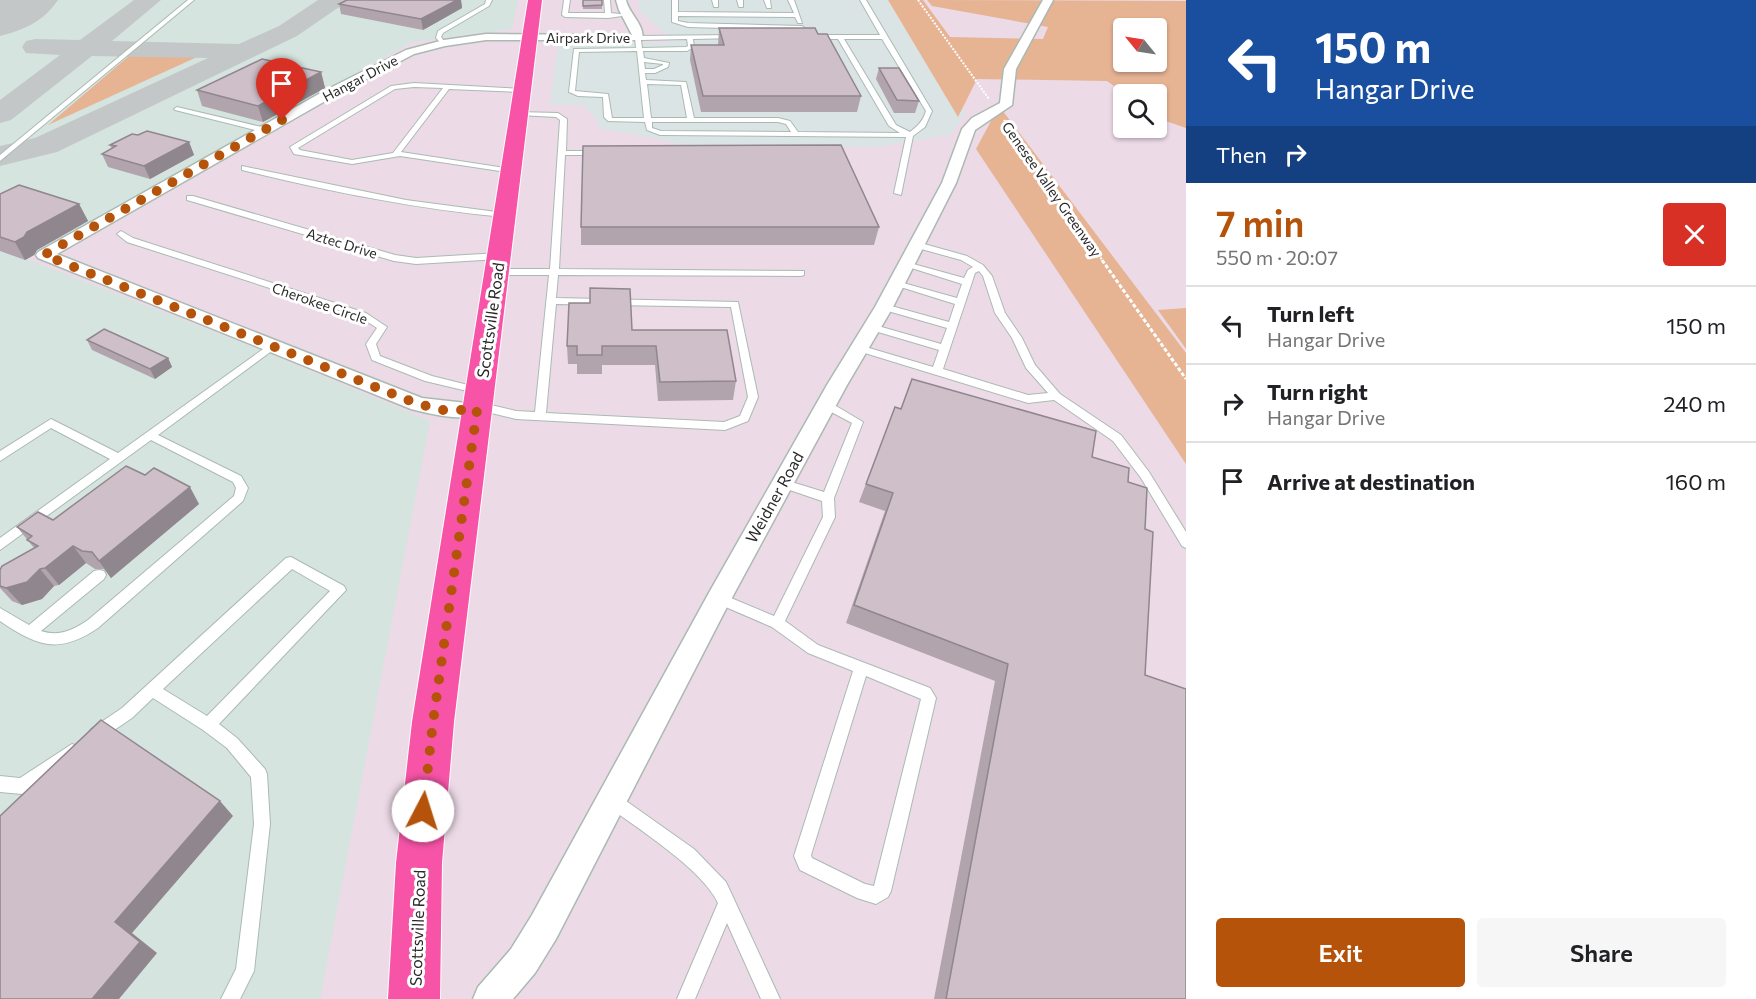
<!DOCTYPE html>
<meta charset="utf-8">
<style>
:root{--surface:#fff;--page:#f6f6f6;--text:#202124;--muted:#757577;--line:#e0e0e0;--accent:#b45309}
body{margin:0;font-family:Commissioner,sans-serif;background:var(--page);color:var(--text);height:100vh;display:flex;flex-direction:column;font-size:22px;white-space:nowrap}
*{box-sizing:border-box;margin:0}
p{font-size:20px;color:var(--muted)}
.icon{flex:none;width:33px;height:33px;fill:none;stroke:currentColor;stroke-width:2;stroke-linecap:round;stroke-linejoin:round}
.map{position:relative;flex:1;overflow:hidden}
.details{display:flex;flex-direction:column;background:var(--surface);width:570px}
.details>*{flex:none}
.guide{background:#1a4fa0;color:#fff;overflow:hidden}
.needle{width:39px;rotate:300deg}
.tools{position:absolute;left:1113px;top:18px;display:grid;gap:12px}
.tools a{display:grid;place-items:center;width:54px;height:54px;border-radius:6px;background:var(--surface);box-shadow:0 2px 4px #0004;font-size:30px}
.pin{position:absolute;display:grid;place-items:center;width:51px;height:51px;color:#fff;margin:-62px -26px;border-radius:50% 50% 50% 0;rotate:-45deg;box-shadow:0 0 6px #0007}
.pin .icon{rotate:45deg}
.me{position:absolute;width:66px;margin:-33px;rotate:5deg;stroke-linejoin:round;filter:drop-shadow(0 0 4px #0008)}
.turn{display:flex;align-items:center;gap:21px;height:126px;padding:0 30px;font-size:27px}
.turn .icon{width:78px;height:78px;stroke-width:2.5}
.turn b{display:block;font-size:42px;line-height:51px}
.then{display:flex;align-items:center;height:57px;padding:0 30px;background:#0003;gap:12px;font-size:22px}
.round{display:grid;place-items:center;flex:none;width:63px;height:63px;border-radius:6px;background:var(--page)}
.headline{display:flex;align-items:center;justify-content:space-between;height:102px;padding:0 30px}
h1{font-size:36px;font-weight:600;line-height:45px;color:var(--accent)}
.action{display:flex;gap:12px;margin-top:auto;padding:12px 30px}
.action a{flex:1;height:69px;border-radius:6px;background:var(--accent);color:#fff;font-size:24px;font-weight:600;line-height:69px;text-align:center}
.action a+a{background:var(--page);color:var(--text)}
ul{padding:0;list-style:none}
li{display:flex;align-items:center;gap:18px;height:78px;padding:0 30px;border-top:2px solid var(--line)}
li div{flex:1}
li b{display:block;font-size:22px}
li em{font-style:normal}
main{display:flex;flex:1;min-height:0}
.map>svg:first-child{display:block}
.industrial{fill:#dbe4e4}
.airport{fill:#d5e4de}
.green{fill:#e6b393;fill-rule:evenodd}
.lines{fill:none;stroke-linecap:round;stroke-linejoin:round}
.taxiway{fill:#c4c7c8;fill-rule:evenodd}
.runway{fill:#c4c7c8;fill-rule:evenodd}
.lane-casing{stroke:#aabab3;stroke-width:2}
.street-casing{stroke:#aabab3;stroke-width:3}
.primary-casing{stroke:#fff;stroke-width:2}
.path-far1{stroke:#fff;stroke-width:2;stroke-dasharray:2 1.5;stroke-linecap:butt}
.path{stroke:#fff;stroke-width:3;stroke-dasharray:4 2;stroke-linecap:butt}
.lane{fill:#fff;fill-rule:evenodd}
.street{fill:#fff;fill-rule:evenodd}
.primary{fill:#f754a7;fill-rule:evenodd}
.wall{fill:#b1a4ad}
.shaded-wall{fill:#90868d}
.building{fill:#cebfc9;stroke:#90868d;stroke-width:1.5}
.route{stroke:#b45309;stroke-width:10;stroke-dasharray:0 18}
.labels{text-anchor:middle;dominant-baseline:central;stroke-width:6;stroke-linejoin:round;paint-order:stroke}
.far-street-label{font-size:14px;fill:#292929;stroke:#fff}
.street-label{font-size:16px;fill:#292929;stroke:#fff}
</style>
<main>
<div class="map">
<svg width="1186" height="999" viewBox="0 0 1186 999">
<rect width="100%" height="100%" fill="#ecdae7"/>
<polygon class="industrial" points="638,0 890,0 966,113 950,135 877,147 690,148 663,140 598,128 598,121 583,105 550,105 558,43 669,43 667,35 640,12"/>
<polygon class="airport" points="0,0 518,0 512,29 412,42 26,259 248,345 430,421 320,999 0,999"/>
<g class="green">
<path d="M888,0H923L950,37L1043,39L1048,27L932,6L927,0L1186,1V128L1157,118L1156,94H1125L1107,81L977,79L958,117ZM1124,28H1156V62H1124Z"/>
<polygon points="139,54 197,57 48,125 129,56"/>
<polygon points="999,106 1186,353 1186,464 976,149"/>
<polygon points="1186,308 1186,349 1158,310"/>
</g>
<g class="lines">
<polygon class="taxiway" points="134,0 161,0 112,41 239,44 279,26 318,0 346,0 342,5 297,36 57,152 0,166 0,146 35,138 208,58 92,56 11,120 0,123 0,100 60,55 26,53 22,47 26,41 35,39 80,40"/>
<path class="runway" d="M0,0H58C44,21 24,30 0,36Z"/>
<g class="lane-casing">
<g id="lane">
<polygon points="188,0 194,0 0,161 0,155"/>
<polygon points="486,0 492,0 489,6 443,33 441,37 446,44 442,44 436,38 438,31 485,4"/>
<polygon points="564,0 570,0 568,13 605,13 604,0 610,0 611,13 629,15 608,18 565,17 562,15"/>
<polygon points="672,0 678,0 678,12 794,13 788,0 794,0 802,23 798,23 795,17 678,16 678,21 688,23 802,26 805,28 802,30 688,27 672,22"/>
<polygon points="712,0 718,0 718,7 714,7"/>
<polygon points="737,0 743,0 743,7 739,7"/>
<polygon points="764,0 770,0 771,8 767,8"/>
<path d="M860,0H866L932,111L925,127L913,136L901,195L894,193L906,137L660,135L647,130L645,122L608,121L604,117L603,97L578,96L569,92L574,49L636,48L635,38L638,36L734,35L736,38L693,39L694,47L687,51H643L644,58L669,63L668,67L655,73H645L646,80L686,82L694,118H778L790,121L798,132L900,133L889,126L838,39H814L811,37L814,35H880ZM687,39L688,46L686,47L642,48L641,40ZM844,39H882L926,111C923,121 918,126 910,132L896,125ZM637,51L644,118H612L608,94L575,91L579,52ZM644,62L663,64V65L654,69H645ZM647,84L681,85L687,118H651ZM652,122H778L786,124L791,132L661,131L652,128Z"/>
<path d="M414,83L524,89L525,90L522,92L449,89L401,152L511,169H514V173L400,156L352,164L294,154L290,147L391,86ZM414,87L443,88L393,153L352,160L300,150L298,148L395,89Z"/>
<polygon points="177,107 266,128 267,130 263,132 175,110 174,109"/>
<path d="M517,112L558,113L567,119L566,151H600L604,153L600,155H565L559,269L804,271V275L801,276L558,275L556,298L738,302L758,397L748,421L725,430L516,419L474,409L473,406L474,403L478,402L516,411L535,412L549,275H496L492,272L496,269H550L560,120L556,117L519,115L517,114ZM556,304L731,307L748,397L740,416L724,422L546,413Z"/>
<path d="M242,166L406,200L504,213L508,215L504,217C415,209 329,191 242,170Z"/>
<polygon points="187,196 193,196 395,255 416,258 499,253 503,256 499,259 416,264 394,261 187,200"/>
<polygon points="121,231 133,238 366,313 387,327 376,344 380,356 432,376 484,389 485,391 480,394 425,381 372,360 366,344 377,328 360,317 127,242 117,234"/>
<path d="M917,242L967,256L983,265L992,276L1005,313L1022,338L1035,365L1060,394L1121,435L1149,472L1186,532V548L1182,546L1141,478L1113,441L1054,400L1028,403L855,350L854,348L859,345L933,367L939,350L868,329L866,327L871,324L941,344L947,328L881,309L879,307L884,304L949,322L955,304L891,284L896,281L957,298L962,284L902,265L906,262L964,278L968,270L973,267L961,260L914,247V243ZM979,271L983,276L995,313L1012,338L1026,368L1048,393L1028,395L943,369L975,273Z"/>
<path d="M273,342L278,345L277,347L158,435L241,476L248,488L243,501L98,628C58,655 37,646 0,621V608L29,625L94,571L99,570L104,571L106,575L104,579L41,631C59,637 73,630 88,620L234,496L236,488L233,482L151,440L0,550V538L110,459L51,428L0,461V451L51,419L118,453Z"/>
<path d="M826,400L863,422L834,498L835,517L785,621L818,645L930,688L936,698L891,891L888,897L876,904L857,898L800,870L794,856L853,671L808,653L772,627L714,602L712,598L714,594L719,593L774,616L823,517L822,501L778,486L776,483L782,479L824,492L852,423L822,407L821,404ZM866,676L921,699L874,886L865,884L812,858L811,855Z"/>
<path d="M291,557L344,586L346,590L219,724L237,738L265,769L267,774L270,824L254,971L240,999H221L236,969L254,824L251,777L227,748L203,730L153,698L132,718L101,739L96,741L91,739L88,734L91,729L122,708L286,558ZM292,569L330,591L207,716L163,689Z"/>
<polygon points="72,744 77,746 80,751 77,756 28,791 22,794 0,792 0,776 20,778"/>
<path d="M612,791L694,849L726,882L780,999H761L727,923L695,999H677L718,903C702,869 637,828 606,805L604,799L606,793Z"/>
</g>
</g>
<g class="street-casing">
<g id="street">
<path d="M616,0H626C629,14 646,26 642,40H486L445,46L414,54L334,96L57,254L422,398L484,405L487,410L484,415C462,421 433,415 411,409L38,258L36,255L38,252L326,90L406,50L444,40L486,34L632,35L619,10Z"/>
<polygon points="1043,0 1053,0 1016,69 1012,105 975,130 956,183 893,307 847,385 728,605 556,939 535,973 513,999 473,999 478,987 511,949 532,915 710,591 827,385 875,307 942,183 962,129 972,118 1000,103 1004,69"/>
</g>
</g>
<g class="primary-casing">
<polygon id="primary" points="528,0 542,0 454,722 442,863 440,999 388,999 396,863 412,722"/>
</g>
<g class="path-far1">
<polyline points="918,0 989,99"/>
<polyline points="1004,120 1103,261"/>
</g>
<polyline class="path" points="1102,260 1186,379"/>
<use href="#lane" class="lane"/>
<use href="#street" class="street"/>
<use href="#primary" class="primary"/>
</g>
<g class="wall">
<polygon points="347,0 461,0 462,8 423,30 341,14 339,4"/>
<rect x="583" y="0" width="19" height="9"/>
<polygon points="719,28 818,34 861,96 857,112 701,112 690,60 691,45 718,45"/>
<polygon points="879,68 919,101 915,113 894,113 876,79"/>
<polygon points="321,72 325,88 263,122 202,106 197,90"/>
<polygon points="138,135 189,142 194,155 150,179 108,167 102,154 112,149 110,145"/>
<polygon points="0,194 79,204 88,221 37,250 34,255 25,260 0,251"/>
<polygon points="581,227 879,227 874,245 581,245"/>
<polygon points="632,330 736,381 733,400 658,401 655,365 602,365 602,374 577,374 577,364 568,364 567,346"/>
<polygon points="87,340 168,358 172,367 155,379 92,350"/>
<polygon points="895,407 1092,457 1128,482 1145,529 1145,675 1186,999 934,999 995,681 846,623 885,511 859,502"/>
<polygon points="199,504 111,578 104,569 95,569 86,563 59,585 54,586 42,599 22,605 12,601 0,588 0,570 34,548 17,527 53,520"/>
</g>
<g class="shaded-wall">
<polygon points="457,0 461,0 462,8 423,30 421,19"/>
<polygon points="321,72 325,88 263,122 258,106"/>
<polygon points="189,142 194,155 150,179 144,166"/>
<polygon points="79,204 88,221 37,250 34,255 25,260 15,242 27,232"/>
<polygon points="168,358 172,367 155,379 150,369"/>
<polygon points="190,487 199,504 111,578 99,561"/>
<polygon points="73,546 86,563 59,585 45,568"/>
<polygon points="40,569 54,586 42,599 22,605 6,588"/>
<polygon points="220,801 233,816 132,933 157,953 119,999 92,999 115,922"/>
</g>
<g class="building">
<polygon points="347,0 457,0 421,19 339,4"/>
<polygon points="583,0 602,0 602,5 583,6"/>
<polygon points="719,28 815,28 818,34 827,34 861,96 703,96 691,45 724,45"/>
<polygon points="262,59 321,72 258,106 197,90"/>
<polygon points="879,68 899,68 919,101 897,100"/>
<polygon points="147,131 189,142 144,166 102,154 116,146 110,145 132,134 138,135"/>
<polygon points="841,145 879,227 581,227 583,146"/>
<polygon points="19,185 79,204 27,232 24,237 15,242 0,237 0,194"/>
<polygon points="590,288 630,289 632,330 727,330 736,381 660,382 656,346 602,346 602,355 577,355 577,346 567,346 569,303 590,303"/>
<polygon points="104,329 168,358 150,369 87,340"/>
<polygon points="912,379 1096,431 1092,457 1129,468 1128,482 1147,488 1145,529 1153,532 1145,675 1186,689 1186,999 946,999 1008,664 854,605 893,493 866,484 895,407 901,409"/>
<polygon points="126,466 145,475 154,468 190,487 99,561 92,552 82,551 73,546 45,568 40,569 27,582 6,588 0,586 0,570 2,566 38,546 27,540 32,536 17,527 38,512 53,520"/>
<polygon points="101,720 220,801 115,922 140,942 92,999 0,999 0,816"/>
</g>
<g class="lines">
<polyline class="route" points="282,120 44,255 418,404 443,410 477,410 433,722 423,811"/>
</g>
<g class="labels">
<g class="far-street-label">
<text x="588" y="37">Airpark Drive</text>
<text transform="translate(360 78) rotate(-28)">Hangar Drive</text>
<text transform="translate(1052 189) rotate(55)">Genesee Valley Greenway</text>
<text transform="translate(342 243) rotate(17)">Aztec Drive</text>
<text transform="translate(320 303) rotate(19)">Cherokee Circle</text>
</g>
<g class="street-label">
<text transform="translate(490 320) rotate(-82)">Scottsville Road</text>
<text transform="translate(774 497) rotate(-61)">Weidner Road</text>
<text transform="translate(417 928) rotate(-88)">Scottsville Road</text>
</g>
</g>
</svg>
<div class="tools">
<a><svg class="needle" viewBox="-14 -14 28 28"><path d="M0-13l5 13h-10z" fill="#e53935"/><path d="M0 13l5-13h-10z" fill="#757577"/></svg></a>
<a><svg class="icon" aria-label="search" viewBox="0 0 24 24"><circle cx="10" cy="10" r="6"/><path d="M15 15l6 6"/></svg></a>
</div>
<div class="pin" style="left:282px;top:120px;background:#d93025"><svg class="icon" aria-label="arrive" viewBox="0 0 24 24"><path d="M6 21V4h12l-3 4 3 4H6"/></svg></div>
<svg class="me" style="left:423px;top:811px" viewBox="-20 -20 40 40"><circle r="19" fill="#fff"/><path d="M0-13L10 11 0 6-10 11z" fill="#b45309"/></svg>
</div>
<section class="details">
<div class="guide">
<div class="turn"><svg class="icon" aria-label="left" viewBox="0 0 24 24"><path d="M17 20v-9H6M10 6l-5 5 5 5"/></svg><div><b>150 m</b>Hangar Drive</div></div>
<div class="then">Then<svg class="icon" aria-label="right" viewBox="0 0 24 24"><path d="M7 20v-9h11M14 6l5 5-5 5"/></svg></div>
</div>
<div class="headline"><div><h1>7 min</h1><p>550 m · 20:07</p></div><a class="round" style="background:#d93025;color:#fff"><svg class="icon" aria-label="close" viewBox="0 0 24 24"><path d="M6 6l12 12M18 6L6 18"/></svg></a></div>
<ul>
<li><svg class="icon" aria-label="left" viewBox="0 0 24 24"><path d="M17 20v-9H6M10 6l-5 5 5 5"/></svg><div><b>Turn left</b><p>Hangar Drive</p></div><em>150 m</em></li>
<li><svg class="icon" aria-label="right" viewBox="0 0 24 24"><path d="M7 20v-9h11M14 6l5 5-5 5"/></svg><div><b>Turn right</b><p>Hangar Drive</p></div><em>240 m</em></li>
<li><svg class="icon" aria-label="arrive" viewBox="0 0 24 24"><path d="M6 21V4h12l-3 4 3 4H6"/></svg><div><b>Arrive at destination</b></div><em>160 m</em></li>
</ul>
<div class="action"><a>Exit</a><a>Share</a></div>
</section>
</main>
